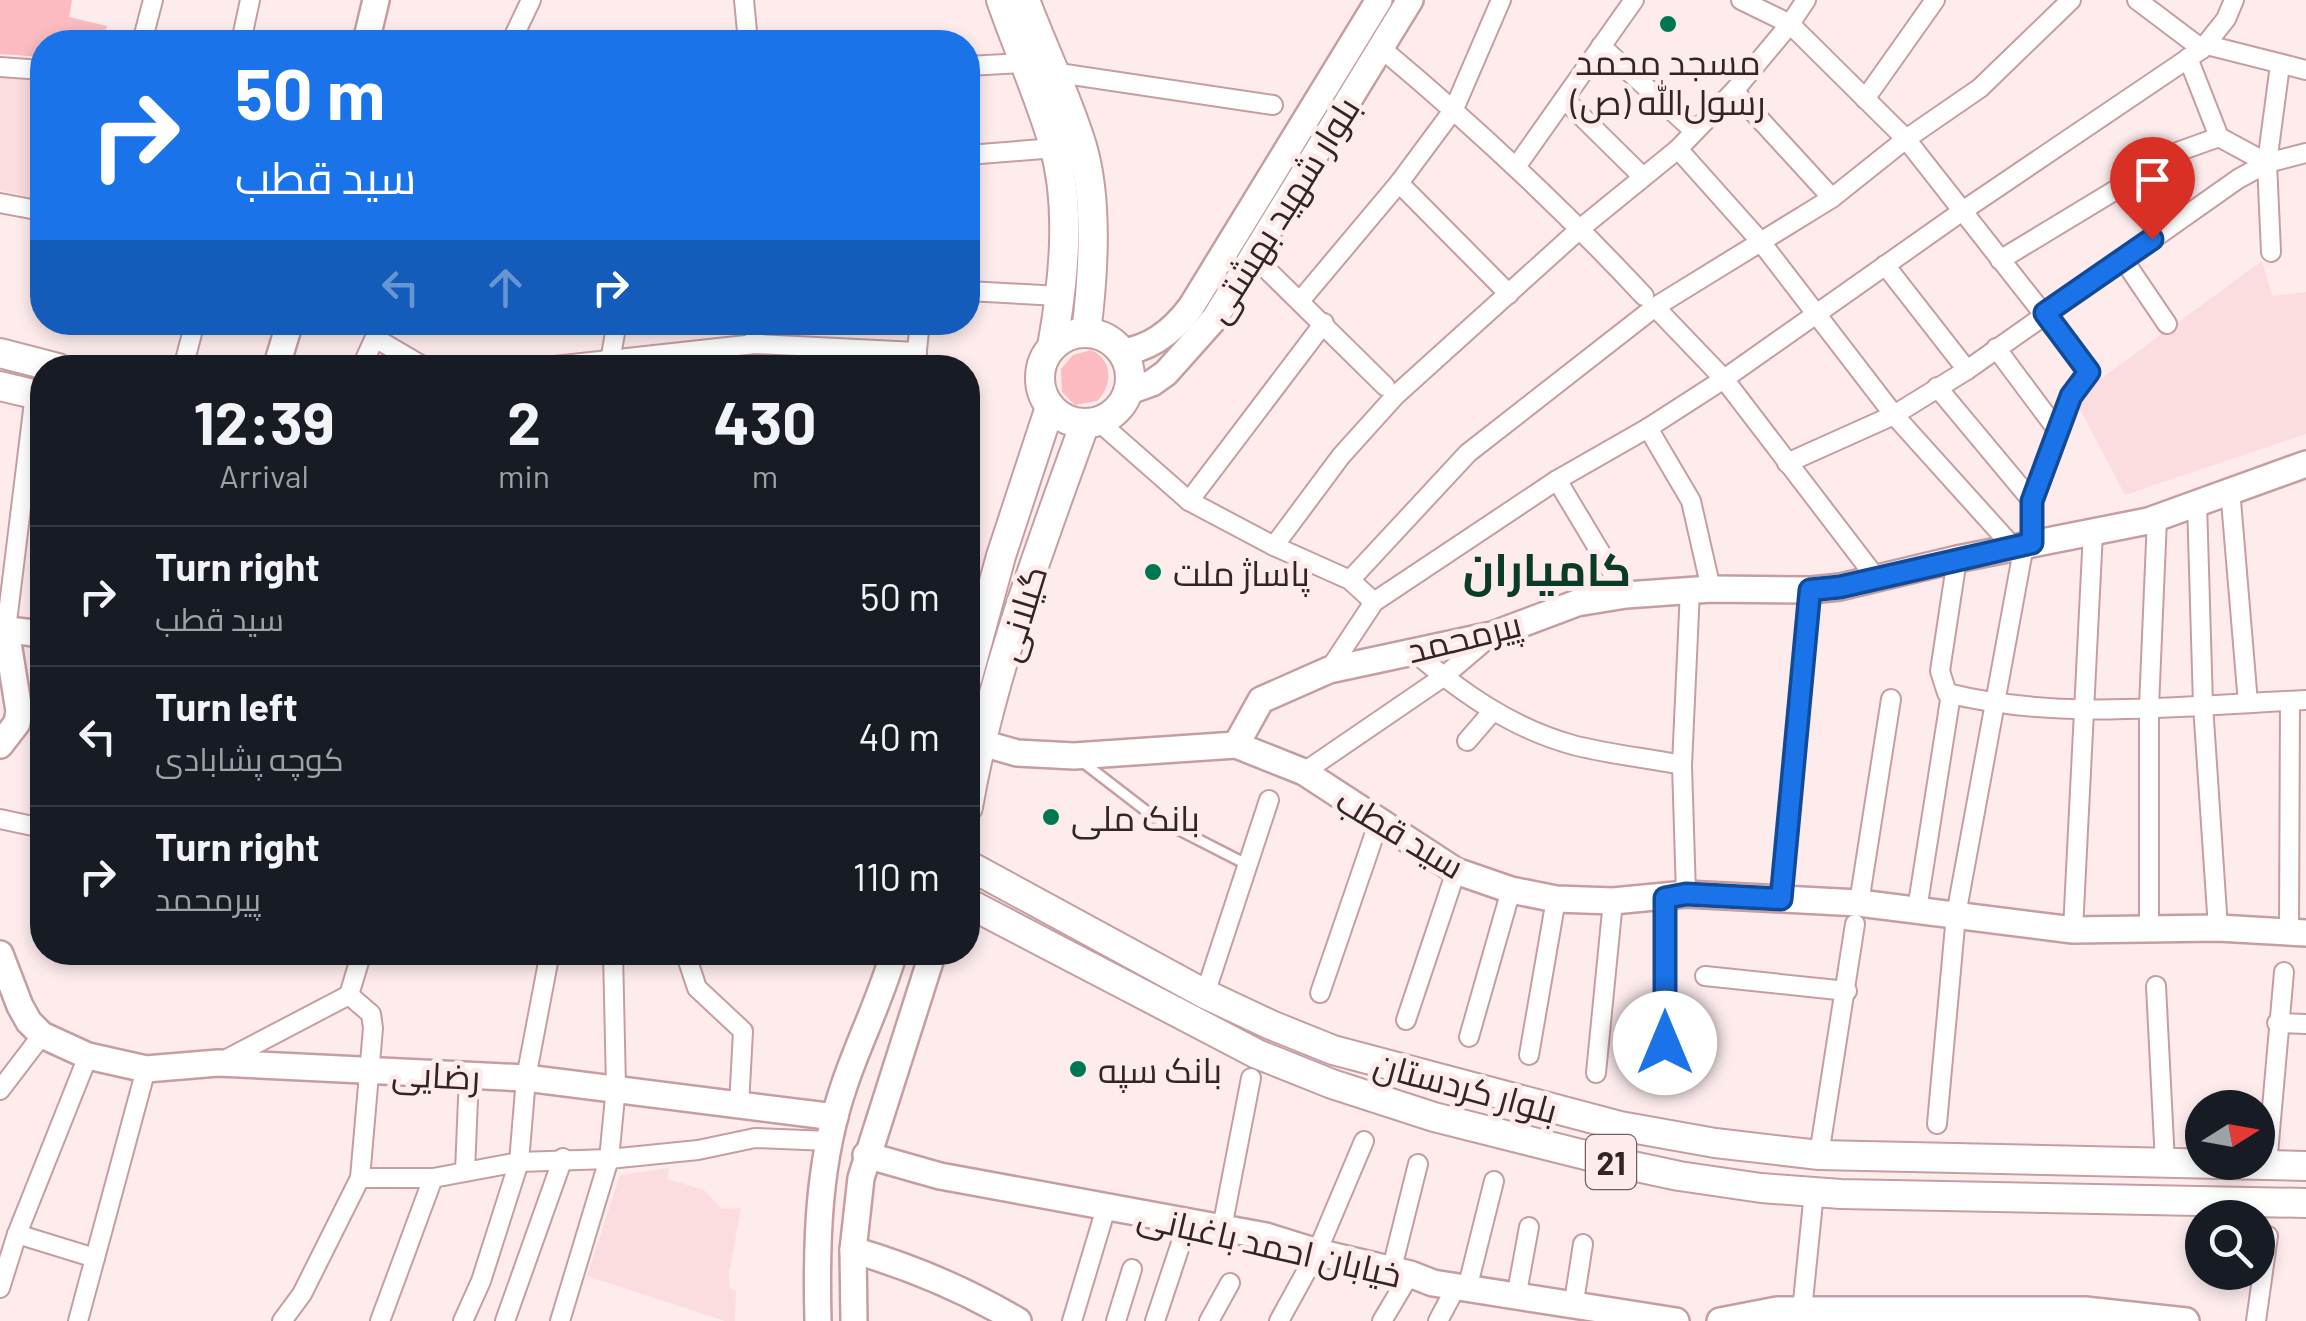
<!DOCTYPE html>
<meta charset="utf-8">
<style>
:root{--surface:#171b24;--page:#242831;--text:#f1f3f6;--muted:#9ea1a6;--line:#363941}
body{margin:0;font-family:Barlow,Cairo,sans-serif;background:var(--page);color:var(--text);height:100vh;display:flex;flex-direction:column;font-size:38px;white-space:nowrap}
*{box-sizing:border-box;margin:0}
p{font-size:32px;color:var(--muted)}
.icon{flex:none;width:55px;height:55px;fill:none;stroke:currentColor;stroke-width:2;stroke-linecap:round;stroke-linejoin:round}
.map{position:relative;flex:1;overflow:hidden}
.side{position:absolute;left:30px;top:355px;width:950px;height:610px;display:flex;flex-direction:column;background:var(--surface);border-radius:40px;box-shadow:0 5px 15px #0003}
.side>*{flex:none}
.banner{position:absolute;left:30px;top:30px;width:950px;height:305px;border-radius:40px;box-shadow:0 5px 15px #0003;background:#1a73e8;color:#fff;overflow:hidden}
.needle{width:65px;rotate:79deg}
.tools{position:absolute;left:2185px;top:1090px;display:grid;gap:20px}
.tools a{display:grid;place-items:center;width:90px;height:90px;border-radius:50%;background:var(--surface);box-shadow:0 5px 15px #0003;font-size:50px}
.pin{position:absolute;display:grid;place-items:center;width:85px;height:85px;color:#fff;margin:-102px -42px;border-radius:50% 50% 50% 0;rotate:-45deg;box-shadow:0 0 10px #0007}
.pin .icon{rotate:45deg}
.me{position:absolute;width:110px;margin:-55px;rotate:0deg;stroke-linejoin:round;filter:drop-shadow(0 0 8px #0008)}
.turn{display:flex;align-items:center;gap:35px;height:210px;padding:0 40px;font-size:45px}
.turn .icon{width:130px;height:130px;stroke-width:2.5}
.turn b{display:block;font-size:70px;line-height:85px}
.lanes{display:flex;align-items:center;height:95px;padding:0 40px;background:#0003;justify-content:center;gap:50px;direction:ltr}
.lanes .off{opacity:.35}
.eta{display:flex;justify-content:space-evenly;align-items:center;height:170px;text-align:center}
.eta b{font-size:60px;font-weight:700;line-height:70px}
ul{padding:0;list-style:none}
li{display:flex;align-items:center;gap:30px;height:140px;padding:0 40px;border-top:2px solid var(--line)}
li div{flex:1}
li b{display:block;font-size:38px}
li em{font-style:normal}
.map>svg:first-child{display:block}
.built{fill:#fcdddf}
.green{fill:#fbbbc0}
.lines{fill:none;stroke-linecap:round;stroke-linejoin:round}
.lane-casing{stroke:#c69ea1;stroke-width:14}
.street-casing{stroke:#c69ea1;stroke-width:22}
.secondary-casing{stroke:#c69ea1;stroke-width:30}
.primary-casing{stroke:#c69ea1;stroke-width:32}
.lane{stroke:#fff;stroke-width:9}
.street{stroke:#fff;stroke-width:18}
.secondary{stroke:#fff;stroke-width:25}
.primary{stroke:#fff;stroke-width:28}
.route-casing{stroke:#114b97;stroke-width:25}
.route{stroke:#1a73e8;stroke-width:18}
.poi-dot{fill:#007753;stroke:#feeced;stroke-width:4}
.labels{text-anchor:middle;dominant-baseline:central;stroke-width:10;stroke-linejoin:round;paint-order:stroke}
.shield{fill:#feeced;stroke:#716061;stroke-width:2.5}
.shield-label{font-size:32px;font-weight:bold;fill:#342425}
.poi-label{font-size:35px;fill:#342425;stroke:#feeced;text-anchor:start}
.street-label{font-size:35px;fill:#342425;stroke:#feeced}
.district-label{font-size:45px;font-weight:bold;fill:#0a3b29;stroke:#feeced}
</style>
<div class="map">
<svg width="2306" height="1321" viewBox="0 0 2306 1321">
<rect width="100%" height="100%" fill="#feeced"/>
<g class="built">
<polygon points="0,77 42,81 42,200 0,190"/>
<polygon points="2262,261 2272,296 2306,292 2306,434 2125,495 2074,398"/>
<polygon points="669,1168 668,1179 704,1190 722,1209 741,1208 729,1274 730,1289 736,1291 735,1321 725,1321 587,1276 620,1175"/>
</g>
<g class="green">
<polygon points="0,0 72,0 69,17 107,26 103,42 42,42 42,57 0,54"/>
<path d="M1091,350C1113,360 1113,385 1097,401L1075,405L1062,392L1061,369L1073,355Z"/>
</g>
<g class="lines">
<g class="lane-casing">
<polyline id="lane" points="1080,760 1154,817 1246,864"/>
</g>
<g class="street-casing">
<g id="street">
<polyline points="744,0 748,42"/>
<polyline points="1741,0 1790,24 1906,139 2089,372 2071,396 2032,501 2033,543"/>
<polyline points="2137,0 2202,49"/>
<polyline points="142,42 153,0"/>
<polyline points="241,42 250,0"/>
<polyline points="511,42 531,0"/>
<polyline points="2207,45 2306,70"/>
<polyline points="1601,46 1693,130"/>
<path d="M1382,49C1474,126 1562,208 1644,296"/>
<polyline points="2188,58 2219,137"/>
<polyline points="968,66 1023,63"/>
<polyline points="0,67 42,70"/>
<polyline points="1052,72 1273,105"/>
<polyline points="1734,91 1832,198"/>
<polyline points="1564,99 1643,177"/>
<polyline points="1865,99 1935,0"/>
<polyline points="1678,149 1761,242 1894,415 2013,547"/>
<polyline points="968,155 1055,148"/>
<polyline points="1516,167 1634,0"/>
<polyline points="1399,183 1509,294"/>
<polyline points="0,203 42,211"/>
<polyline points="2271,252 2267,163 2280,65"/>
<polyline points="1252,255 1385,386"/>
<polyline points="2123,259 2167,324"/>
<polyline points="2000,260 2180,151 2219,137 2267,163"/>
<polyline points="1885,265 1967,370"/>
<polyline points="968,291 1059,296"/>
<polyline points="1300,301 1399,183 1454,109 1501,0"/>
<polyline points="1655,307 1724,379 1877,579"/>
<polyline points="755,322 755,344"/>
<polyline points="375,338 426,368"/>
<polyline points="1996,348 2058,431"/>
<polyline points="610,361 617,322"/>
<polyline points="183,368 195,322"/>
<polyline points="361,368 382,322"/>
<polyline points="536,368 755,344 917,352"/>
<polyline points="915,368 920,322"/>
<polyline points="1937,387 2032,501"/>
<polyline points="1098,421 1189,501 1274,546 1350,580 1374,602"/>
<polyline points="1648,428 1691,501 1711,589"/>
<polyline points="1787,463 1894,415 1967,370 2238,179 2267,163 2306,153"/>
<polyline points="1557,480 1626,595"/>
<polyline points="2230,489 2248,703"/>
<polyline points="1189,501 1324,323"/>
<polyline points="2197,502 2203,705 2218,928"/>
<polyline points="1274,546 1341,456 1396,395 1581,228 1678,149 1734,91 1790,24 1806,0"/>
<path d="M1957,559L1940,671L1947,693C2063,722 2188,705 2306,700"/>
<polyline points="1350,580 1468,453 1655,307 1832,198 1906,139 1980,88 2071,0"/>
<polyline points="6,630 35,394"/>
<path d="M1412,650C1459,691 1511,728 1573,745C1608,754 1646,758 1682,765"/>
<polyline points="1329,670 1374,602 1557,480 1648,428 1724,379 1961,212 2202,49 2226,19 2234,0"/>
<polyline points="1467,741 1492,712"/>
<polyline points="1304,772 1443,677 1490,637"/>
<polyline points="0,819 42,828"/>
<polyline points="1686,894 1682,765 1690,590"/>
<polyline points="1781,899 1811,590"/>
<polyline points="1859,903 1891,699"/>
<polyline points="1917,910 1951,694"/>
<polyline points="2149,929 2149,707 2157,518"/>
<polyline points="2073,930 2093,532"/>
<polyline points="2289,931 2290,701"/>
<polyline points="685,952 697,988 743,1031 739,1106"/>
<polyline points="1705,976 1847,991"/>
<polyline points="2156,986 2165,1163"/>
<polyline points="1320,993 1379,821"/>
<polyline points="1205,994 1269,800"/>
<polyline points="1406,1020 1456,871"/>
<polyline points="2277,1023 2306,1024"/>
<polyline points="1469,1037 1511,890"/>
<polyline points="1529,1055 1556,899"/>
<polyline points="221,1062 349,995 362,952"/>
<polyline points="1596,1073 1613,901"/>
<polyline points="1665,1079 1665,898"/>
<polyline points="0,1090 42,1035"/>
<polyline points="1937,1124 1956,915 2024,545"/>
<polyline points="1819,1155 1855,924"/>
<polyline points="2267,1165 2284,972"/>
<polyline points="465,1171 469,1075"/>
<polyline points="360,1178 433,1178 519,1162 609,1159 698,1150 755,1138 829,1141"/>
<polyline points="1222,1228 1251,1078"/>
<polyline points="17,1234 95,1258"/>
<polyline points="1391,1272 1418,1164"/>
<polyline points="0,1288 17,1234 88,1056"/>
<polyline points="1467,1289 1494,1181"/>
<polyline points="1516,1298 1529,1227"/>
<polyline points="1573,1308 1583,1244"/>
<polyline points="1802,1311 1814,1192"/>
<polyline points="78,1321 146,1069"/>
<polyline points="282,1321 302,1294 360,1178 373,1028 371,1014 349,995"/>
<polyline points="380,1321 433,1178"/>
<polyline points="463,1321 481,1281 519,1162 526,1078 550,952"/>
<polyline points="505,1321 563,1158"/>
<polyline points="560,1321 609,1159 616,1087 613,952"/>
<polyline points="1072,1321 1106,1208"/>
<polyline points="1116,1321 1132,1269"/>
<polyline points="1155,1321 1188,1222"/>
<polyline points="1209,1321 1230,1283"/>
<polyline points="1279,1321 1317,1252 1364,1141"/>
<polyline points="1382,1321 1410,1274"/>
<polyline points="1438,1321 1456,1287"/>
<polyline points="2256,1321 2268,1236"/>
</g>
</g>
<g class="secondary-casing">
<g id="secondary">
<polyline points="366,42 376,0"/>
<path d="M1121,352C1151,349 1173,331 1191,307L1379,0"/>
<polyline points="276,368 290,322"/>
<polyline points="1127,392 1152,383 1166,373 1215,318 1410,0"/>
<polyline points="0,629 42,634"/>
<polyline points="982,743 1017,753 1074,756 1236,745 1304,772 1456,871 1511,890 1556,899 1613,901 1686,894 1859,903 2073,930 2218,928 2306,933"/>
<polyline points="0,745 17,723 19,711 6,630"/>
<polyline points="1236,745 1261,700 1329,670 1492,635 1577,603 1626,595 1711,589 1811,590 1840,587 1957,559 2148,521 2306,464"/>
<polyline points="0,954 20,1006 29,1022 42,1035 88,1056 146,1069 218,1063 526,1078 835,1117"/>
<polyline points="866,1155 940,1176 1266,1236 1317,1252 1410,1274 1433,1283 1676,1321"/>
<path d="M853,1250C911,1267 966,1290 1018,1321"/>
<path d="M818,1321C816,1241 818,1160 845,1083C860,1039 881,998 894,952"/>
<polyline points="854,1321 853,1250 861,1178 933,952"/>
<polyline points="1720,1321 1777,1310 2085,1310 2186,1321"/>
</g>
</g>
<g class="primary-casing">
<g id="primary">
<path d="M1001,0C1018,49 1040,97 1054,146C1072,209 1063,285 1052,347"/>
<path d="M1025,0C1043,48 1067,97 1082,146C1098,200 1093,278 1086,333"/>
<circle cx="1085" cy="378" r="45"/>
<polyline points="0,353 58,368"/>
<polyline points="0,386 42,396"/>
<polyline points="968,677 1001,556 1050,407"/>
<path d="M968,807C991,675 1040,548 1085,423"/>
<polyline points="968,865 1205,994 1271,1025 1333,1050 1620,1126 1715,1143 1819,1155 2306,1166"/>
<polyline points="968,903 1257,1054 1332,1084 1434,1117 1609,1161 1679,1176 1761,1188 1841,1194 2306,1203"/>
</g>
</g>
<use href="#lane" class="lane"/>
<use href="#street" class="street"/>
<use href="#secondary" class="secondary"/>
<use href="#primary" class="primary"/>
</g>
<g class="lines">
<g class="route-casing">
<polyline id="route" points="1665,1043 1665,898 1686,894 1781,899 1810,590 1840,587 2032,543 2032,501 2071,396 2089,372 2045,313 2152,239"/>
</g>
<use href="#route" class="route"/>
</g>
<g class="poi-dot">
<circle cx="1668" cy="24" r="10"/>
<circle cx="1153" cy="572" r="10"/>
<circle cx="1051" cy="817" r="10"/>
<circle cx="1078" cy="1069" r="10"/>
</g>
<g class="labels">
<rect class="shield" x="1586" y="1135" width="50" height="54" rx="8"/>
<g class="shield-label">
<text x="1611" y="1162">21</text>
</g>
<g class="poi-label">
<text x="1668" y="61" text-anchor="middle">مسجد محمد<tspan x="1668" dy="40">رسول‌الله (ص)</tspan></text>
<text x="1173" y="572">پاساژ ملت</text>
<text x="1071" y="817">بانک ملی</text>
<text x="1098" y="1069">بانک سپه</text>
</g>
<g class="street-label">
<text transform="translate(1281 209) rotate(-58)">بلوار شهید بهشتی</text>
<text transform="translate(1020 613) rotate(-73)">گیلانی</text>
<text transform="translate(1464 636) rotate(-14)">پیرمحمد</text>
<text transform="translate(1401 832) rotate(31)">سید قطب</text>
<text transform="translate(436 1074) rotate(3)">رضایی</text>
<text transform="translate(1466 1086) rotate(15)">بلوار کردستان</text>
<text transform="translate(1270 1244) rotate(13)">خیابان احمد باغبانی</text>
</g>
<g class="district-label">
<text x="1547" y="568">کامیاران</text>
</g>
</g>
</svg>
<div class="tools">
<a><svg class="needle" viewBox="-14 -14 28 28"><path d="M0-13l5 13h-10z" fill="#e53935"/><path d="M0 13l5-13h-10z" fill="#9ea1a6"/></svg></a>
<a><svg class="icon" aria-label="search" viewBox="0 0 24 24"><circle cx="10" cy="10" r="6"/><path d="M15 15l6 6"/></svg></a>
</div>
<div class="pin" style="left:2152px;top:239px;background:#d93025"><svg class="icon" aria-label="arrive" viewBox="0 0 24 24"><path d="M6 21V4h12l-3 4 3 4H6"/></svg></div>
<svg class="me" style="left:1665px;top:1043px" viewBox="-20 -20 40 40"><circle r="19" fill="#fff"/><path d="M0-13L10 11 0 6-10 11z" fill="#1a73e8"/></svg>
<div class="banner">
<div class="turn"><svg class="icon" aria-label="right" viewBox="0 0 24 24"><path d="M7 20v-9h11M14 6l5 5-5 5"/></svg><div><b>50 m</b>سید قطب</div></div>
<div class="lanes"><svg class="icon off" aria-label="left" viewBox="0 0 24 24"><path d="M17 20v-9H6M10 6l-5 5 5 5"/></svg><svg class="icon off" aria-label="ahead" viewBox="0 0 24 24"><path d="M12 20V5M6 11l6-6 6 6"/></svg><svg class="icon" aria-label="right" viewBox="0 0 24 24"><path d="M7 20v-9h11M14 6l5 5-5 5"/></svg></div>
</div>
<section class="side">
<div class="eta">
<div><b>12:39</b><p>Arrival</p></div>
<div><b>2</b><p>min</p></div>
<div><b>430</b><p>m</p></div>
</div>
<ul>
<li><svg class="icon" aria-label="right" viewBox="0 0 24 24"><path d="M7 20v-9h11M14 6l5 5-5 5"/></svg><div><b>Turn right</b><p>سید قطب</p></div><em>50 m</em></li>
<li><svg class="icon" aria-label="left" viewBox="0 0 24 24"><path d="M17 20v-9H6M10 6l-5 5 5 5"/></svg><div><b>Turn left</b><p>کوچه پشابادی</p></div><em>40 m</em></li>
<li><svg class="icon" aria-label="right" viewBox="0 0 24 24"><path d="M7 20v-9h11M14 6l5 5-5 5"/></svg><div><b>Turn right</b><p>پیرمحمد</p></div><em>110 m</em></li>
</ul>
</section>
</div>
